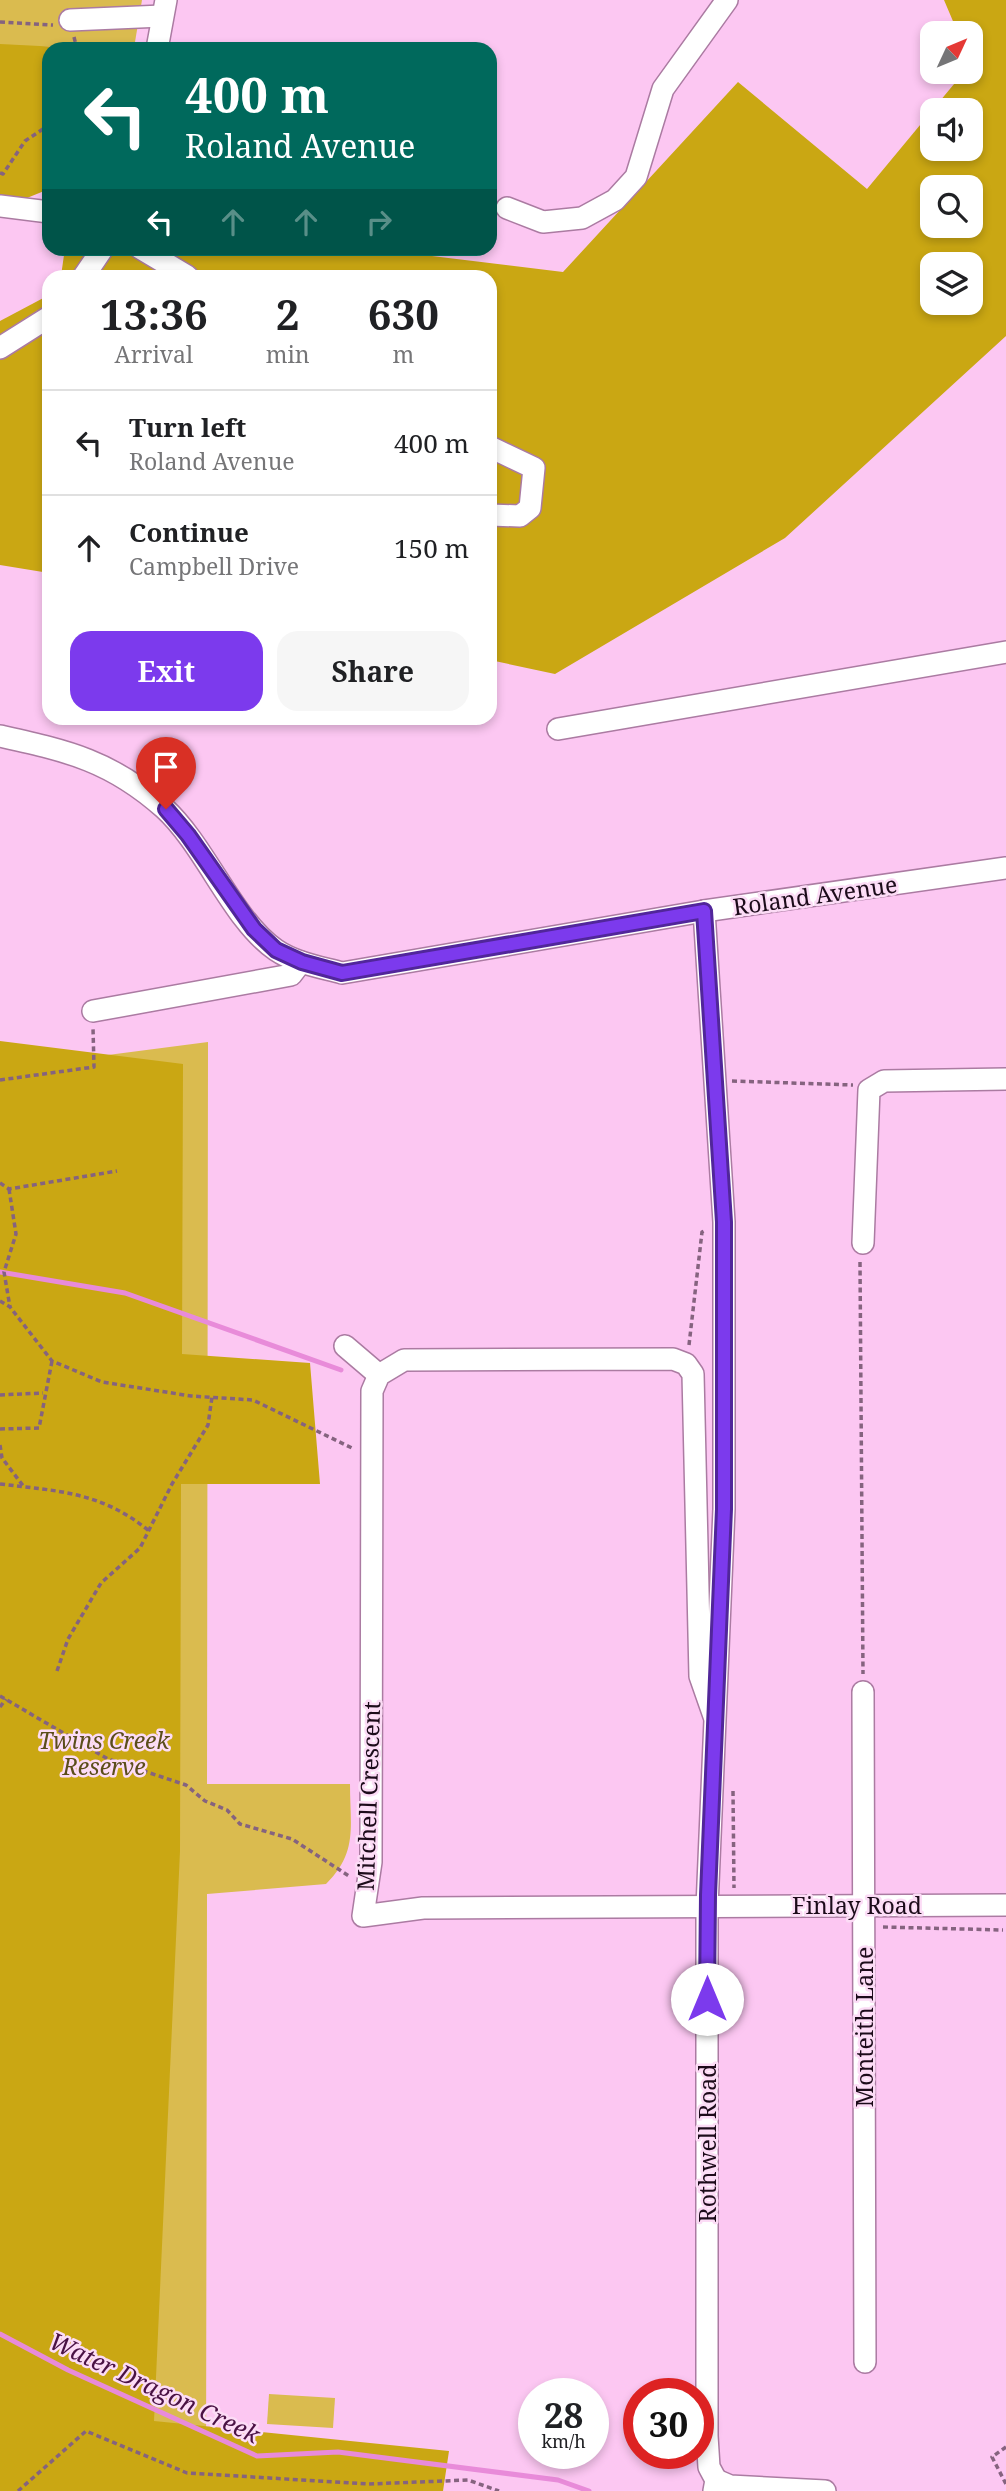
<!DOCTYPE html>
<style>
:root{--surface:#fff;--page:#f6f6f6;--text:#202124;--muted:#757577;--line:#e0e0e0;--accent:#7c3aed}
body{margin:0;font-family:"Noto Serif",serif;background:var(--page);color:var(--text);height:100vh;display:flex;flex-direction:column;font-size:26px;white-space:nowrap}
*{box-sizing:border-box;margin:0}
p{font-size:23px;color:var(--muted)}
.icon{flex:none;width:38px;height:38px;fill:none;stroke:currentColor;stroke-width:2;stroke-linecap:round;stroke-linejoin:round}
.map{position:relative;flex:1;overflow:hidden}
.side{position:absolute;left:42px;top:270px;width:455px;height:455px;display:flex;flex-direction:column;background:var(--surface);border-radius:21px;box-shadow:0 4px 10px #0003}
.side>*{flex:none}
.top-card{position:absolute;left:42px;top:42px;width:455px;height:214px;border-radius:21px;box-shadow:0 4px 10px #0003;background:#00695c;color:#fff;overflow:hidden}
.needle{width:46px;rotate:46deg}
.buttons{position:absolute;left:920px;top:21px;display:grid;gap:14px}
.buttons a{display:grid;place-items:center;width:63px;height:63px;border-radius:14px;background:var(--surface);box-shadow:0 4px 10px #0003;font-size:35px}
.speed{position:absolute;left:518px;top:2378px;display:flex;gap:14px;font-size:35px;font-weight:700;text-align:center}
.speed>*{display:grid;place-content:center;width:91px;height:91px;border-radius:50%;background:var(--surface);box-shadow:0 4px 10px #0003;line-height:1}
.speed small{font-size:18px;font-weight:400}
.speed .limit{border:10px solid #d22;background:#fff;color:#111}
.pin{position:absolute;display:grid;place-items:center;width:60px;height:60px;color:#fff;margin:-72px -30px;border-radius:50% 50% 50% 0;rotate:-45deg;box-shadow:0 0 7px #0007}
.pin .icon{rotate:45deg}
.me{position:absolute;width:77px;margin:-38px;rotate:0deg;stroke-linejoin:round;filter:drop-shadow(0 0 5px #0008)}
.turn{display:flex;align-items:center;gap:24px;height:147px;padding:0 28px;font-size:32px}
.turn .icon{width:91px;height:91px;stroke-width:2.5}
.turn b{display:block;font-size:49px;line-height:60px}
.lanes{display:flex;align-items:center;height:66px;padding:0 28px;background:#0003;justify-content:center;gap:35px;direction:ltr}
.lanes .off{opacity:.35}
.eta{display:flex;justify-content:space-evenly;align-items:center;height:119px;text-align:center}
.eta b{font-size:42px;font-weight:700;line-height:49px}
.button{display:flex;gap:14px;margin-top:auto;padding:14px 28px}
.button a{flex:1;height:80px;border-radius:21px;background:var(--accent);color:#fff;font-size:28px;font-weight:700;line-height:80px;text-align:center}
.button a+a{background:var(--page);color:var(--text)}
ul{padding:0;list-style:none}
li{display:flex;align-items:center;gap:21px;height:105px;padding:0 28px;border-top:2px solid var(--line)}
li div{flex:1}
li b{display:block;font-size:26px}
li em{font-style:normal}
.map>svg:first-child{display:block}
.green{fill:#dabb4f}
.forest{fill:#caa713;fill-rule:evenodd}
.lines{fill:none;stroke-linecap:round;stroke-linejoin:round}
.stream{stroke:#e88bd9;stroke-width:5}
.minor-casing{stroke:#ab7ba2;stroke-width:24}
.path{stroke:#85637f;stroke-width:3.5;stroke-dasharray:5 3.5;stroke-linecap:butt}
.minor{stroke:#fff;stroke-width:21}
.route-casing{stroke:#51269a;stroke-width:18}
.route{stroke:#7c3aed;stroke-width:12}
.labels{text-anchor:middle;dominant-baseline:central;stroke-width:5;stroke-linejoin:round;paint-order:stroke}
.street-label{font-size:23px;fill:#1c0b1a;stroke:#fcdcf6}
.park-label{font-size:23px;font-style:italic;fill:#5b4d1a;stroke:#fcdcf6}
.water-label{font-size:24px;font-style:italic;fill:#4a1244;stroke:#fcdcf6}
</style>
<div class="map">
<svg width="1006" height="2491" viewBox="0 0 1006 2491">
<rect width="100%" height="100%" fill="#fcc7f2"/>
<g class="green">
<polygon points="0,0 142,0 135,42 0,49"/>
<path d="M208,1042L207,1784H350C350,1827 358,1852 326,1884L207,1894L206,2491H0V1069Z"/>
<polygon points="269,2394 335,2398 333,2428 267,2424"/>
</g>
<g class="forest">
<path d="M944,0H1006V336L785,538L555,674L490,660V276H61L65,248H427L432,256L563,272L738,82L867,189L964,72H971V33H958ZM933,110H971V149H933ZM933,187H971V226H933ZM933,264H971V303H933Z"/>
<polygon points="0,44 99,49 49,49 49,189 0,209"/>
<polygon points="49,295 49,573 0,565 0,321"/>
<polygon points="0,1041 183,1064 182,1354 310,1363 320,1484 181,1484 180,1851 154,2421 449,2451 443,2491 0,2491"/>
</g>
<g class="lines">
<g class="stream">
<polyline points="0,1272 125,1293 341,1370"/>
<polyline points="0,2334 68,2370 257,2456 338,2452 558,2480 589,2491"/>
</g>
<g class="minor-casing">
<g id="minor">
<polyline points="70,20 162,16"/>
<polyline points="157,49 166,0"/>
<polyline points="0,206 49,212"/>
<polyline points="507,208 543,222 582,218 615,200 636,177 663,89 727,0"/>
<polyline points="140,248 187,276"/>
<polyline points="84,276 103,248"/>
<polyline points="0,348 49,317"/>
<polyline points="490,447 534,468 530,508 520,516 490,515"/>
<polyline points="558,729 1006,652"/>
<path d="M0,736C67,751 110,760 164,808C205,845 233,921 276,950C295,963 320,967 342,973L704,911L1006,868"/>
<polyline points="704,911 724,1222 724,1509 707,1907 707,2436 709,2467 716,2480 714,2491"/>
<polyline points="93,1011 291,975 301,962"/>
<polyline points="863,1243 869,1090 884,1081 1006,1079"/>
<polyline points="345,1346 379,1375"/>
<polyline points="863,1692 865,2362"/>
<polyline points="714,1716 700,1676 693,1374 686,1364 673,1359 404,1360 379,1375 372,1391 371,1862 363,1916 423,1908 1006,1905"/>
<polyline points="716,2480 730,2486 825,2491"/>
</g>
</g>
<g class="path">
<polyline points="0,22 53,25"/>
<polyline points="74,37 77,49"/>
<polyline points="0,173 3,174 25,141 49,125"/>
<polyline points="0,1080 94,1067 93,1028"/>
<polyline points="732,1081 853,1085"/>
<polyline points="0,1183 9,1189 117,1171"/>
<polyline points="9,1189 16,1234 4,1272 10,1307"/>
<polyline points="860,1262 863,1674"/>
<polyline points="0,1301 10,1307 52,1361 102,1382 191,1396 253,1400 352,1448"/>
<polyline points="689,1345 702,1232 706,1230"/>
<polyline points="0,1395 43,1393"/>
<polyline points="0,1429 39,1428 52,1361"/>
<polyline points="0,1445 2,1458 24,1487"/>
<path d="M0,1484C58,1491 102,1492 149,1531"/>
<polyline points="57,1671 68,1639 101,1583 140,1548 172,1484 208,1425 212,1397"/>
<polyline points="0,1696 108,1759 186,1785 205,1801 227,1810 240,1824 292,1839 349,1876"/>
<polyline points="0,1707 6,1699"/>
<polyline points="733,1791 734,1888"/>
<polyline points="883,1927 1003,1930"/>
<polyline points="1006,2447 992,2457 1006,2484"/>
<polyline points="18,2491 86,2431 187,2473 369,2484 468,2480 499,2491"/>
</g>
<use href="#minor" class="minor"/>
</g>
<g class="lines">
<g class="route-casing">
<polyline id="route" points="166,809 188,835 254,929 276,950 302,962 342,973 704,911 724,1222 724,1509 708,1895 707,1999"/>
</g>
<use href="#route" class="route"/>
</g>
<g class="labels">
<g class="street-label">
<text transform="translate(815 895) rotate(-8)">Roland Avenue</text>
<text transform="translate(368 1796) rotate(-88)">Mitchell Crescent</text>
<text x="857" y="1905">Finlay Road</text>
<text transform="translate(864 2027) rotate(-90)">Monteith Lane</text>
<text transform="translate(707 2143) rotate(-90)">Rothwell Road</text>
</g>
<g class="park-label">
<text x="104" y="1740">Twins Creek<tspan x="104" dy="26">Reserve</tspan></text>
</g>
<g class="water-label">
<text transform="translate(155 2387) rotate(25)">Water Dragon Creek</text>
</g>
</g>
</svg>
<div class="buttons">
<a><svg class="needle" viewBox="-14 -14 28 28"><path d="M0-13l5 13h-10z" fill="#e53935"/><path d="M0 13l5-13h-10z" fill="#757577"/></svg></a>
<a><svg class="icon" aria-label="sound" viewBox="0 0 24 24"><path d="M4 9h4l5-4v14l-5-4H4zM17 9q2 3 0 6"/></svg></a>
<a><svg class="icon" aria-label="search" viewBox="0 0 24 24"><circle cx="10" cy="10" r="6"/><path d="M15 15l6 6"/></svg></a>
<a><svg class="icon" aria-label="layers" viewBox="0 0 24 24"><path d="M12 4l9 5-9 5-9-5zM3 14l9 5 9-5"/></svg></a>
</div>
<div class="speed"><div>28<small>km/h</small></div><div class="limit">30</div></div>
<div class="pin" style="left:166px;top:809px;background:#d93025"><svg class="icon" aria-label="arrive" viewBox="0 0 24 24"><path d="M6 21V4h12l-3 4 3 4H6"/></svg></div>
<svg class="me" style="left:707px;top:1999px" viewBox="-20 -20 40 40"><circle r="19" fill="#fff"/><path d="M0-13L10 11 0 6-10 11z" fill="#7c3aed"/></svg>
<div class="top-card">
<div class="turn"><svg class="icon" aria-label="left" viewBox="0 0 24 24"><path d="M17 20v-9H6M10 6l-5 5 5 5"/></svg><div><b>400 m</b>Roland Avenue</div></div>
<div class="lanes"><svg class="icon" aria-label="left" viewBox="0 0 24 24"><path d="M17 20v-9H6M10 6l-5 5 5 5"/></svg><svg class="icon off" aria-label="ahead" viewBox="0 0 24 24"><path d="M12 20V5M6 11l6-6 6 6"/></svg><svg class="icon off" aria-label="ahead" viewBox="0 0 24 24"><path d="M12 20V5M6 11l6-6 6 6"/></svg><svg class="icon off" aria-label="right" viewBox="0 0 24 24"><path d="M7 20v-9h11M14 6l5 5-5 5"/></svg></div>
</div>
<section class="side">
<div class="eta">
<div><b>13:36</b><p>Arrival</p></div>
<div><b>2</b><p>min</p></div>
<div><b>630</b><p>m</p></div>
</div>
<ul>
<li><svg class="icon" aria-label="left" viewBox="0 0 24 24"><path d="M17 20v-9H6M10 6l-5 5 5 5"/></svg><div><b>Turn left</b><p>Roland Avenue</p></div><em>400 m</em></li>
<li><svg class="icon" aria-label="ahead" viewBox="0 0 24 24"><path d="M12 20V5M6 11l6-6 6 6"/></svg><div><b>Continue</b><p>Campbell Drive</p></div><em>150 m</em></li>
</ul>
<div class="button"><a>Exit</a><a>Share</a></div>
</section>
</div>
